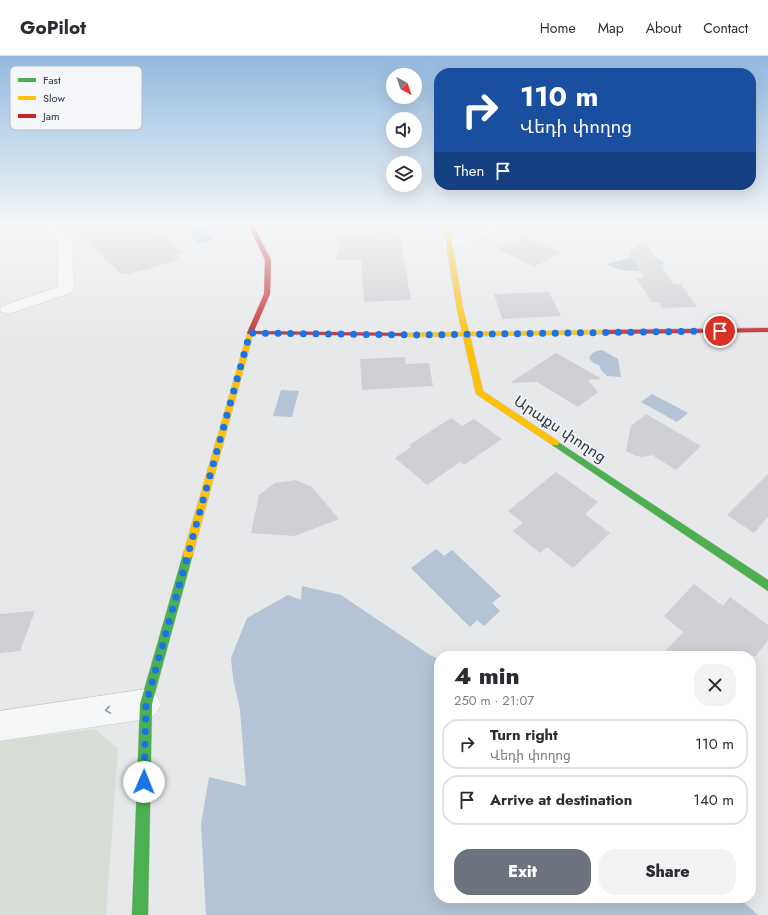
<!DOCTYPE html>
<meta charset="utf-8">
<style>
:root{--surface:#fff;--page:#f2f2f3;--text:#2b2b33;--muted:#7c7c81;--line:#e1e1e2;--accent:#6c737f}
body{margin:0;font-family:Jost,"Noto Sans Armenian",sans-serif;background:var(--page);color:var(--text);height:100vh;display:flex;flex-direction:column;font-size:15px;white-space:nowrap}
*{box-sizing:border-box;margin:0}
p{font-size:13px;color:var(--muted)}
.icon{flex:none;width:22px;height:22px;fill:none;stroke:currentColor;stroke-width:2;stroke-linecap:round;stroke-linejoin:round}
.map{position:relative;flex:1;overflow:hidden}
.details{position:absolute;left:434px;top:595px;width:322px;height:252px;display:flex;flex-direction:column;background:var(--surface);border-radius:16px;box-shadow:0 4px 16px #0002}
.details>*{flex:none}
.banner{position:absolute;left:434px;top:12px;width:322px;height:122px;border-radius:16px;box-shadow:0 4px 16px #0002;background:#1a4fa0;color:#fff;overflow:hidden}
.needle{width:26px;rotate:140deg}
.controls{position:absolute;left:386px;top:12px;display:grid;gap:8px}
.controls a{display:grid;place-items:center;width:36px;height:36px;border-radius:50%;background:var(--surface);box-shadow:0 4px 16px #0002;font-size:20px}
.pin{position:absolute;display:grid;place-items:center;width:34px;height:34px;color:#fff;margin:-17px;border:2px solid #fff;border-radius:50%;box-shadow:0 1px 4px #0007}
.me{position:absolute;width:44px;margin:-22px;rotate:1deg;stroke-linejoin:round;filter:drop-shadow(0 0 3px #0008)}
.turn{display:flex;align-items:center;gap:14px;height:84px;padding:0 20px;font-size:18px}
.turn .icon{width:52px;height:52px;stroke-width:2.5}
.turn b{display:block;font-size:28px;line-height:34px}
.then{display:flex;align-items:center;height:38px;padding:0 20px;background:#0003;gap:8px;font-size:15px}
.round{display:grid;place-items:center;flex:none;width:42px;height:42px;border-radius:16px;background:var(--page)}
.summary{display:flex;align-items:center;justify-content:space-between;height:68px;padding:0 20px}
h1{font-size:24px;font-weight:800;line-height:30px}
.cta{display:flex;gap:8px;margin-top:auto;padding:8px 20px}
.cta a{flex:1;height:46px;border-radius:16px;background:var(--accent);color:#fff;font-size:16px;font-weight:800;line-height:46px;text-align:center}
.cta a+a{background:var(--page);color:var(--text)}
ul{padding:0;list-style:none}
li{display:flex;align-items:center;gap:12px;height:50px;margin:0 8px 6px;padding:0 12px;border:2px solid var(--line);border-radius:16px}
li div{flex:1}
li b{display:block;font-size:15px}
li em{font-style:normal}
header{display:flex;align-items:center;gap:24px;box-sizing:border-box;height:56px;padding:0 20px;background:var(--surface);border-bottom:1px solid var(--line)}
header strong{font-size:19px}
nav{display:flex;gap:22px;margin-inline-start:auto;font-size:14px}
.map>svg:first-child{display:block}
.green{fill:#d6ded6}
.water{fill:#b4c4d5}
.building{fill:#ced0d3}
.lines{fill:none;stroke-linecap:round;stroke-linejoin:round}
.street-casing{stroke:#c4c6c8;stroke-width:1}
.fast-casing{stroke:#c4c6c8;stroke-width:1}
.slow-casing{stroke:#c4c6c8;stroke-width:1}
.jam-casing{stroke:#c4c6c8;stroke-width:1}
.street{fill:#f5f6f7;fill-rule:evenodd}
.fast{fill:#4caf50;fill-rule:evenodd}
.slow{fill:#ffc107;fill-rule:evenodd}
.jam{fill:#c62828;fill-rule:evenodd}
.oneway{stroke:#90959e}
.route{stroke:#1a73e8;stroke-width:7;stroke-dasharray:0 12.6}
.labels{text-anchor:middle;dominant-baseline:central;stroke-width:3;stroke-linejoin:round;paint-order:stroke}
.street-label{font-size:15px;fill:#2b3445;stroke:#f4f6f9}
.key{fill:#f4f6f9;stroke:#b8bcc3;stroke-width:1}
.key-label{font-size:11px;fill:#2b3445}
</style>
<header>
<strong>GoPilot</strong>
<nav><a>Home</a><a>Map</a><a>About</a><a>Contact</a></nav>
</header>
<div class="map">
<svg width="768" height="859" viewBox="0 0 768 859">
<rect width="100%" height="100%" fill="#e6e8ea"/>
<polygon class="green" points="95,673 118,693 106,859 0,859 0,685"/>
<g class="water">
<polygon points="202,171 214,184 199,188 187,175"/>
<path d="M635,201L657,202L664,207L663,209C646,217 625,217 607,209L609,207Z"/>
<path d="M602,294L618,303L621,321L607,320L601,314L599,309L593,307L589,302C592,296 596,295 602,294Z"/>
<polygon points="281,334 299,335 292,361 273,360"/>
<polygon points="652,338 688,357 677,366 641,346"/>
<polygon points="436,493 444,500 452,494 501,540 492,547 500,555 484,570 477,564 470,571 411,512"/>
<polygon points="302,530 341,539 430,599 439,603 439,842 739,842 758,859 206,859 201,768 209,721 246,730 240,654 233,622 231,602 247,562 288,539 301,544"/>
</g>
<g class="building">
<polygon points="71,168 149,168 182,197 175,199 180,203 144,215 142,214 127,219 125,217 121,218"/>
<polygon points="375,175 399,175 411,244 364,246 361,204 337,204 340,180 375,180"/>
<polygon points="524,180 561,196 534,211 497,193"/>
<polygon points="644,185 674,228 681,228 697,251 662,252 659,246 652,246 636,222 644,222 628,196"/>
<polygon points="549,236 561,260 502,263 494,238"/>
<polygon points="556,297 602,323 588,324 598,336 578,351 537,326 510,327"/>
<polygon points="405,301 406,308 429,307 433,330 362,334 360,303"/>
<polygon points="646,358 701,390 676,414 652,399 643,401 636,400 626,395 631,370"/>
<polygon points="451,362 462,370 474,363 502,383 464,409 460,406 427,429 395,402 411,391 409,389"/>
<polygon points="556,416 598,446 585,458 610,477 573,512 547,491 540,497 513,475 523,467 508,455"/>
<polygon points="768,418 768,461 754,477 727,459"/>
<polygon points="296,424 312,431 339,463 295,480 251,477 259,439 275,427"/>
<polygon points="694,528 723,550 730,541 768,569 768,584 756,600 661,600 683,576 664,560"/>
<polygon points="35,555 20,595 0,597 0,558"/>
</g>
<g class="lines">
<g class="street-casing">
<g id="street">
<polygon points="41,168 55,168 72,185 74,234 71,237 8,258 2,256 0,253 2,250 58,231 58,186"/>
<polygon points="490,168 509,168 508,171 453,192 448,193 443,192 441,189 443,186"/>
<polygon points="146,633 156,638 161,648 156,658 146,663 0,685 0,655"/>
</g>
</g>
<g class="fast-casing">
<g id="fast">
<polygon points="555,384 768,524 768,535 552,389 551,387 552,385"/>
<polygon points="188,494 192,495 193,498 152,648 148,859 132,859 140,648 183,498 184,495"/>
</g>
</g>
<g class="slow-casing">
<g id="slow">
<polygon points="443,168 449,168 463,253 469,276 607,274 610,276 607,278 470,280 483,335 558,385 559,387 558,389 552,389 476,338 463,280 404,281 401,279 404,277 462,276 457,253"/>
<polygon points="251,273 254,275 193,498 192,501 188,502 184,501 183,498 248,275"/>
</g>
</g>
<g class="jam-casing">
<g id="jam">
<polygon points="248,168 253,168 271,204 270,238 254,275 404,277 406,278 406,280 248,278 247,277 264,238 265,204"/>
<polygon points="768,272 768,276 607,278 604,276 607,274"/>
</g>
</g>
<use href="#street" class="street"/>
<use href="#fast" class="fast"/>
<use href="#slow" class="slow"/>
<use href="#jam" class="jam"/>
</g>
<defs><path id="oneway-chevron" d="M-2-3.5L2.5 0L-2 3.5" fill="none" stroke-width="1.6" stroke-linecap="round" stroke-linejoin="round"/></defs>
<use class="oneway" href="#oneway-chevron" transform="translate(108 654) rotate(171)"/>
<linearGradient id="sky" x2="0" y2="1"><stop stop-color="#93bae0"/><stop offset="0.58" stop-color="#f4f5f6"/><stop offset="1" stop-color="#f4f5f6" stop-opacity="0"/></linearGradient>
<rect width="768" height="289" fill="url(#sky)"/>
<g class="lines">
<polyline class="route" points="144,726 146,648 250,277 419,279 720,275"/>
</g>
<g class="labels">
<g class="street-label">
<text transform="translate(560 373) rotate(34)">Արաքս փողոց</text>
</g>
</g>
<rect x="10" y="10" width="132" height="64" rx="6" class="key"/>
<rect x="18" y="22" width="18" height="4" fill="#4caf50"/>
<rect x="18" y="40" width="18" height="4" fill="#ffc107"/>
<rect x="18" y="58" width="18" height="4" fill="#c62828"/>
<g class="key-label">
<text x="43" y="28">Fast</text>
<text x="43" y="46">Slow</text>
<text x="43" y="64">Jam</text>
</g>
</svg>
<div class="controls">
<a><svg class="needle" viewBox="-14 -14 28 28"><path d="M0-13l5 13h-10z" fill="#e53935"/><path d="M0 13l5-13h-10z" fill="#7c7c81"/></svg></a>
<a><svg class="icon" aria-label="sound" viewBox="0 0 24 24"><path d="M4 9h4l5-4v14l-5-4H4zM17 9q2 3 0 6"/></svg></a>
<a><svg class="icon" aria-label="layers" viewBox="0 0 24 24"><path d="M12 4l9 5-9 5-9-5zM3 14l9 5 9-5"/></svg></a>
</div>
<div class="pin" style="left:720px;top:275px;background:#d93025"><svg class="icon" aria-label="arrive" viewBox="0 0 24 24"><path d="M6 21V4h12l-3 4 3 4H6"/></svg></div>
<svg class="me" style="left:144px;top:726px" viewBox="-20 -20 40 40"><circle r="19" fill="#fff"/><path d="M0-13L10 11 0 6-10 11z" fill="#1a73e8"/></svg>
<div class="banner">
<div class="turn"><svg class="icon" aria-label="right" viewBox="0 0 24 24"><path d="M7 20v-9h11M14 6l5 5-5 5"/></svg><div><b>110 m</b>Վեդի փողոց</div></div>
<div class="then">Then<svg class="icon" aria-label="arrive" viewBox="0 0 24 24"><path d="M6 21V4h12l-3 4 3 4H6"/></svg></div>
</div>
<section class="details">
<div class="summary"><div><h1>4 min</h1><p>250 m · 21:07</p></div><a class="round"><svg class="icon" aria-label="close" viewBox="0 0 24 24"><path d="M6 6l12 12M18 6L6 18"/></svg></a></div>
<ul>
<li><svg class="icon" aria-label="right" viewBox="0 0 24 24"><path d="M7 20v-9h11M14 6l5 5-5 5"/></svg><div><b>Turn right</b><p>Վեդի փողոց</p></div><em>110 m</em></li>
<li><svg class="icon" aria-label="arrive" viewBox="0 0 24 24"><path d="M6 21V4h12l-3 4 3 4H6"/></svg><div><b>Arrive at destination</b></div><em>140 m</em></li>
</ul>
<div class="cta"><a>Exit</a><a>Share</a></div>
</section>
</div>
